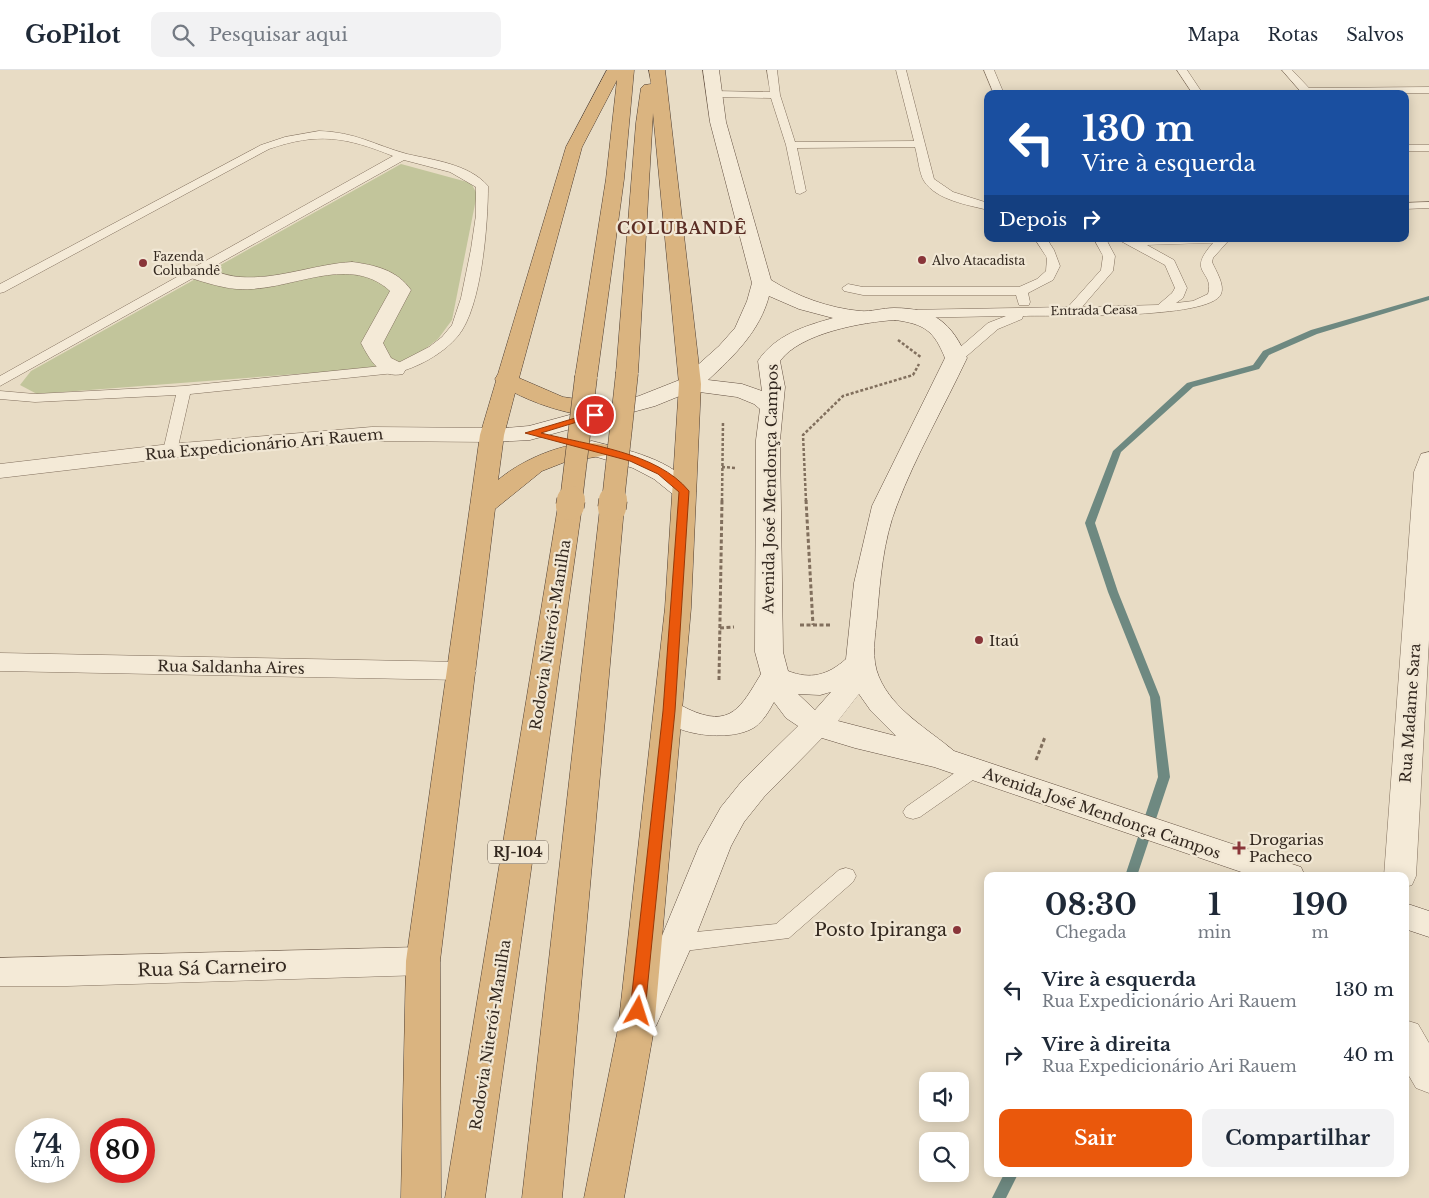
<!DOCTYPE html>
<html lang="pt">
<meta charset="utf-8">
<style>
:root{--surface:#fff;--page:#f2f2f3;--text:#1f2937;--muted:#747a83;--line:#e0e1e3;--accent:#ea580c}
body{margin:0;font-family:"Libre Baskerville",serif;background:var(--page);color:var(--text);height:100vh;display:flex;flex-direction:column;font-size:19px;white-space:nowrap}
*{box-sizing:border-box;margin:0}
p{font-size:16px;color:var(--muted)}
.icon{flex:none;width:28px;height:28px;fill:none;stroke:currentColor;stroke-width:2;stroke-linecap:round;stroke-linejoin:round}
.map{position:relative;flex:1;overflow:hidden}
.drawer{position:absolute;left:984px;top:802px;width:425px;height:305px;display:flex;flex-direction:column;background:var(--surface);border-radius:10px;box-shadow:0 2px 12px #0003}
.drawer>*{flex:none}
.hud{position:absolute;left:984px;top:20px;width:425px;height:152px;border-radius:10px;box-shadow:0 2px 12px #0003;background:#1a4fa0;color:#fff;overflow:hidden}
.controls{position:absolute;left:919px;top:1002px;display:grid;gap:10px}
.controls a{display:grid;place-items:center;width:50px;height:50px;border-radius:10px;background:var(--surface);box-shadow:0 2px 12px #0003;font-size:25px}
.speed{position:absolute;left:15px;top:1048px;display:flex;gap:10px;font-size:25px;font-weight:700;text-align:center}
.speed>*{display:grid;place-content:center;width:65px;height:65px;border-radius:50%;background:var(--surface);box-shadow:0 2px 12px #0003;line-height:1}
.speed small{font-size:12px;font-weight:400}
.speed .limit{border:8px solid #d22;background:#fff;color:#111}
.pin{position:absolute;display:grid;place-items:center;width:42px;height:42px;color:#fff;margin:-21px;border:2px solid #fff;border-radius:50%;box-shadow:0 1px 5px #0007}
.me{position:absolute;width:55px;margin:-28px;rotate:6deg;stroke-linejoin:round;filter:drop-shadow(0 0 4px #0008)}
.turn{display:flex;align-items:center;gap:18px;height:105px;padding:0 15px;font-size:22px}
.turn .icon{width:65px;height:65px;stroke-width:2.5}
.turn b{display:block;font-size:35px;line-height:42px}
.then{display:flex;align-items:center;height:48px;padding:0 15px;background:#0003;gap:10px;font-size:19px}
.eta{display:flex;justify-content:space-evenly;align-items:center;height:85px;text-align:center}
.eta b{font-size:30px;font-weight:800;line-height:35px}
.button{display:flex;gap:10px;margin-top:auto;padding:10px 15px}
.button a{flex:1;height:58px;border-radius:10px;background:var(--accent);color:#fff;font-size:20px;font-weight:800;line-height:58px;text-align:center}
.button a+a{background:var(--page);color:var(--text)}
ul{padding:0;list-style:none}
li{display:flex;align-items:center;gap:15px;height:65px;padding:0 15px}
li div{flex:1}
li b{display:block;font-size:19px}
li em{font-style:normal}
header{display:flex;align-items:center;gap:30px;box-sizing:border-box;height:70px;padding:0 25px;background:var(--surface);border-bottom:1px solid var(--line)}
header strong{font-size:24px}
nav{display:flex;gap:28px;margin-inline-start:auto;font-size:18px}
.search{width:350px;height:45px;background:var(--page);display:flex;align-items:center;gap:12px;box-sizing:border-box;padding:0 18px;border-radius:10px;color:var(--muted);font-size:19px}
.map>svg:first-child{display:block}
.green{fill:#c2c59b}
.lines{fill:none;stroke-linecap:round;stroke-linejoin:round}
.stream{fill:#6e8981;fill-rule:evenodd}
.service-casing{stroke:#816f5d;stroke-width:1}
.pedestrian-casing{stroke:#816f5d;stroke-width:1}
.minor-casing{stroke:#816f5d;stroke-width:1}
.tertiary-casing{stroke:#816f5d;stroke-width:1}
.secondary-casing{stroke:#635041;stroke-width:1}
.trunk-casing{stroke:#4f3e31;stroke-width:1}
.path-far1{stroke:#816f5d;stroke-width:2.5;stroke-dasharray:3 2;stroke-linecap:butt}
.path{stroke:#816f5d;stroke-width:3;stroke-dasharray:4 2.5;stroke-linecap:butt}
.service{fill:#f4ead7;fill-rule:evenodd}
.pedestrian{fill:#f4ead7;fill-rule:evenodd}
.minor{fill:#f4ead7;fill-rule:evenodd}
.tertiary{fill:#f4ead7;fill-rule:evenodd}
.secondary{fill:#f4ead7;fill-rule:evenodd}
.trunk{fill:#dab480;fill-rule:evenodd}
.trunk-bridge-far1-casing{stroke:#4f3e31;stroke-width:23;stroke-linecap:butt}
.trunk-bridge-casing{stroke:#4f3e31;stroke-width:29;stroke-linecap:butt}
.trunk-bridge-far1{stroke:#dab480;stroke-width:22}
.trunk-bridge{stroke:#dab480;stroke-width:28}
.route{fill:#ea580c;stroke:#983908}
.poi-dot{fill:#893539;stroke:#f1e7d4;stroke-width:2}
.labels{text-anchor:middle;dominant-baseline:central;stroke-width:4.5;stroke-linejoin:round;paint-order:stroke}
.far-poi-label{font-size:12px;fill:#33281f;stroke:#f1e7d4;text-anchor:start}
.far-street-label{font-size:12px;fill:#33281f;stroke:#f1e7d4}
.shield{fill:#f1e7d4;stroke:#6c6155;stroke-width:1}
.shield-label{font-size:14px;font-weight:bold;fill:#33281f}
.street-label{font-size:15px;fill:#33281f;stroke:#f1e7d4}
.poi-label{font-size:15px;fill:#33281f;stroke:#f1e7d4;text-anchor:start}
.far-district-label{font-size:16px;font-weight:bold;letter-spacing:1px;fill:#5a2d24;stroke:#f1e7d4}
.near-poi-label{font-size:18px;fill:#33281f;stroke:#f1e7d4;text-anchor:end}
.near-street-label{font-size:18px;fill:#33281f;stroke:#f1e7d4}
</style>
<header>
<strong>GoPilot</strong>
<div class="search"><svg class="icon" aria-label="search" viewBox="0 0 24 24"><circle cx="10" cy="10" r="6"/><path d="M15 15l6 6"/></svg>Pesquisar aqui</div>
<nav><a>Mapa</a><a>Rotas</a><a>Salvos</a></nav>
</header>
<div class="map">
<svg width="1429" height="1128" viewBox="0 0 1429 1128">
<rect width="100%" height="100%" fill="#e8dcc5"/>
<polygon class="green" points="401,94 471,113 477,124 452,250 438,269 416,286 399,295 375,298 37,324 20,315 31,301"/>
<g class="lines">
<g class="stream">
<polygon points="1429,226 1429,230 1317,264 1269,285 1259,299 1193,317 1121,382 1095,453 1118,522 1160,627 1170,707 1137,806 1125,806 1158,707 1150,627 1108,522 1085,453 1113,381 1187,313 1253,295 1263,281 1311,260"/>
<polygon points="1004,1104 1018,1104 1006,1128 992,1128"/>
</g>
<g class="service-casing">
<g id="service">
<path d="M767,0H777L780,25L795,72L914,71L896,0H906L934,109L953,122L988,133V140C968,135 936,130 924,111C919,103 918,87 915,77L797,78L806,121L800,124L796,123L786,75L771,28L714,27L709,24L714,21L770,22Z"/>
<polygon points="984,0 994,0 1004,24 994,24"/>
<polygon points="1177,0 1187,0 1203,24 1193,24"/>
<polygon points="1282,0 1292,0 1309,18 1429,17 1429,23 1303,24"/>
<path d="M319,61C356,62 374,75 407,84C433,90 469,94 488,116C488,153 482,237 458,266C443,284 417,298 395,303L190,324L177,381L170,385L163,381L176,325L35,332L0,329V321L35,324L184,316L392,295L398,293L429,277L442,267L452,255L461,228L471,179L476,145V117L450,102L404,90L0,316V306L393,86C346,67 318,62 269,79L4,222L0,223V214L261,75L285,67Z"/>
<rect x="1405" y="75" width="24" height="6"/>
<polygon points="1429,132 1429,138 1405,139 1405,133"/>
<polygon points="1035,169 1047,169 1054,180 1060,196 1053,210 1028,223 1030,232 1029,235 1019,235 1016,225 863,225 844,221 842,218 848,214 863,217 1019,217 1037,209 1046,201 1047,188"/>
<path d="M1094,169H1106L1115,186L1113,201L1082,237L1158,235L1172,223L1175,218L1165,195L1117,169H1230L1213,188L1212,192C1216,201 1225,215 1221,224C1210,250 1054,245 1023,246L1022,249L998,259L961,291H951L949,288L951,285L988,253L1006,246L906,248L899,244L906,240L1068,237L1101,200L1103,186ZM1213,173C1185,204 1215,200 1208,224L1193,231L1176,233L1183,228L1187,218L1174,190L1147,175Z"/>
<polygon points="973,693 980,695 983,700 980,705 920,747 913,749 906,747 903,742 906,737 966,695"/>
<polygon points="846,798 853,800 856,806 853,812 789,868 676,882 668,879 665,873 668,867 676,864 776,854 839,800"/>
</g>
</g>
<g class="pedestrian-casing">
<path id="pedestrian" d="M352,192C375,195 397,200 411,220L383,273L391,288L403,294L406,299L403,304C380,309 370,290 361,273L390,221C351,185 297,217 251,219C229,221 208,213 187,207L184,203L187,199C204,195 223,206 240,207C277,210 315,194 352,192Z"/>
</g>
<g class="minor-casing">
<g id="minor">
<polygon points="1429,382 1429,570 1416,806 1412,815 1405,817 1405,806 1384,806 1414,402 1421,384"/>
<polygon points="0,583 462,592 472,594 476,601 472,608 462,610 0,601"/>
<polygon points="423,877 435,881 440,891 435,901 423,905 67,916 0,916 0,888"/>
<polygon points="1405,950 1418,954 1429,973 1429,1023 1416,1018 1405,999"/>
</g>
</g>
<g class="tertiary-casing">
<polygon id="tertiary" points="372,357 492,358 500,360 504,365 500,370 492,372 372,371 170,388 0,408 0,394 170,374"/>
</g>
<g class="secondary-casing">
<g id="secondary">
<path d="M703,0H719L726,52L771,210C798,227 829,238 860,241C871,242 883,238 894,238C934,238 952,253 967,288C944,337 916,385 897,435C883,470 880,511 877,547C875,567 871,589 879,607C893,640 928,659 954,681L1301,797L1305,806H1253L934,697L855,678L822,668L764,727L744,752L731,776L693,873L656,956L643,960L630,956L625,945L659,873L699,776L721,737L742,711L798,656L786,648L774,632C769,641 764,650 755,657C731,673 670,666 654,641L659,634C671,631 677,633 688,639C731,659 741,637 761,604L755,582L756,370L760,339L754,334L737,327L692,321L655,336L530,370L492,372L484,370L480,365L484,360L529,356L639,326L682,309L719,276L735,258L747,231L752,213L710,52ZM769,226L799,239L833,248C805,256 775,265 758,291L762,321L742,314L708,310C734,286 760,261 769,226ZM895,250C925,254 934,261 945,288L872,436L854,513L846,589C828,605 811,610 788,601L783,582L780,370L785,317L780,291C800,263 863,252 895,250ZM831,622L815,640L798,624L820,625ZM859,624L871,641L896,666L838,651Z"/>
<path d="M592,371C627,380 674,389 696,421L693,426L684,428L675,426L654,409L633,398L584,383L580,378L584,373Z"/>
<polygon points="1405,833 1429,841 1429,867 1405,859"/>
</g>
</g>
<g class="trunk-casing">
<g id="trunk">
<path d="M607,0H634L624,109L597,307L594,312L586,314L578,312L575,307L606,109L617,10L582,77L519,308L563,327L620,335L623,340L620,345C590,352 542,337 515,323L504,365L498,410C524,388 573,367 607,375L611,380L607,385L565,392L542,401L495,439L440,891L441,1128H401L406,891L480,365L496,311L495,309L498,304L566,77Z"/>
<polygon points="649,0 665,0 701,314 691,538 654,959 624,1128 584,1128 618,959 665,538 679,314 653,43 638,303 635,308 627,310 619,308 616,303 636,53 641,18 644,15 651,14"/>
<polygon points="570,429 579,431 582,436 485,1128 445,1128 558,436 561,431"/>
<polygon points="612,431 621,433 624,438 562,1128 522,1128 600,438 603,433"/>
</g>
</g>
<g class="path-far1">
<polyline points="898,270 922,288"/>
<polyline points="722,397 736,398"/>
<polyline points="722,431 723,351"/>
<polyline points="806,431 803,365 843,326 913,305 919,294"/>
</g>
<g class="path">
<polyline points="806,430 813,555"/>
<polyline points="800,555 831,555"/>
<polyline points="720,558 734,557"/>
<polyline points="719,610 722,430"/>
<polyline points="1036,690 1045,667"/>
</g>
<use href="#service" class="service"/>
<use href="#pedestrian" class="pedestrian"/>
<use href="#minor" class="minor"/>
<use href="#tertiary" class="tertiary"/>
<use href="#secondary" class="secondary"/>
<use href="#trunk" class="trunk"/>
<g class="trunk-bridge-far1-casing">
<g id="trunk-bridge-far1">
<polyline points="571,431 586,307"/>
<polyline points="613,431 627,303"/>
</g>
</g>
<g class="trunk-bridge-casing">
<g id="trunk-bridge">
<polyline points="570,436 571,430"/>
<polyline points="612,438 613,430"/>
</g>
</g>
<use href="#trunk-bridge-far1" class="trunk-bridge-far1"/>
<use href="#trunk-bridge" class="trunk-bridge"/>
</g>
<path class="route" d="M592,343L600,345L541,363C588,375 657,382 689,421L675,641L645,941L643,945L638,947L633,945L630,941L663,641L679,422L658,404L630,391L525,363Z"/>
<g class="poi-dot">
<circle cx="922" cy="190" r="5"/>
<circle cx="143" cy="193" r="5"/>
<circle cx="979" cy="570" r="5"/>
<path d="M1236.5 770.5h5v5h5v5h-5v5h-5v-5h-5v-5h5z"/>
<circle cx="957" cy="860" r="5"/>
</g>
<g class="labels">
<g class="far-poi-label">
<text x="153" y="186">Fazenda<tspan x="153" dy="14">Colubandê</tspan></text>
<text x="932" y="190">Alvo Atacadista</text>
</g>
<g class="far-street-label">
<text transform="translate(1094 240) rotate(-1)">Entrada Ceasa</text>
</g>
<rect class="shield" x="488" y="770.5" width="60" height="23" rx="4"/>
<g class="shield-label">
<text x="518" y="782">RJ-104</text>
</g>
<g class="street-label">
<text transform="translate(264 374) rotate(-5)">Rua Expedicionário Ari Rauem</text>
<text transform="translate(770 419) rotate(-89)">Avenida José Mendonça Campos</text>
<text transform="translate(550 565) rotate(-81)">Rodovia Niterói-Manilha</text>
<text transform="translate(231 597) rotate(1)">Rua Saldanha Aires</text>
<text transform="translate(1410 643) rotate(-86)">Rua Madame Sara</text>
<text transform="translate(1102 743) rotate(19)">Avenida José Mendonça Campos</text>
<text transform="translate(490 965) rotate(-81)">Rodovia Niterói-Manilha</text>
</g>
<g class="poi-label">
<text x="989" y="570">Itaú</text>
<text x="1249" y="769">Drogarias<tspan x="1249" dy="17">Pacheco</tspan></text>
</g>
<g class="far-district-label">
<text x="682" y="158">COLUBANDÊ</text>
</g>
<g class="near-poi-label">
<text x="947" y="860">Posto Ipiranga</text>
</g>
<g class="near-street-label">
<text transform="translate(212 898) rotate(-2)">Rua Sá Carneiro</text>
</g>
</g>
</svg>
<div class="controls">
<a><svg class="icon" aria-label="sound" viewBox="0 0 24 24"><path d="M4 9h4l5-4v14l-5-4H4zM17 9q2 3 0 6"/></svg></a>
<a><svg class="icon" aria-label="search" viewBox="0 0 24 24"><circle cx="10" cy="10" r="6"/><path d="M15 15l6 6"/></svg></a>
</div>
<div class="speed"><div>74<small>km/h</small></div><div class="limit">80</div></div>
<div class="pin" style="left:595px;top:345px;background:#d93025"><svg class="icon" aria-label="arrive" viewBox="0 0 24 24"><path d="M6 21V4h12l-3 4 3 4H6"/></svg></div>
<svg class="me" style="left:638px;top:941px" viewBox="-20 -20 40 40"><path d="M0-17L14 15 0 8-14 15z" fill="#ea580c" stroke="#fff" stroke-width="4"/></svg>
<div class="hud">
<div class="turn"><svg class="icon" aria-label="left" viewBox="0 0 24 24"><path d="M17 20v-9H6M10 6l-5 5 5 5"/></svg><div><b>130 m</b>Vire à esquerda</div></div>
<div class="then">Depois<svg class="icon" aria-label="right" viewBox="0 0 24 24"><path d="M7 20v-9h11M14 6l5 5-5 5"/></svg></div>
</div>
<section class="drawer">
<div class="eta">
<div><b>08:30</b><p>Chegada</p></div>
<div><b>1</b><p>min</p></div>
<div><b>190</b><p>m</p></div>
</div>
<ul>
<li><svg class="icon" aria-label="left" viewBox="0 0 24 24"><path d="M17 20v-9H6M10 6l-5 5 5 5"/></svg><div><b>Vire à esquerda</b><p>Rua Expedicionário Ari Rauem</p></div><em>130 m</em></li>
<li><svg class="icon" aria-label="right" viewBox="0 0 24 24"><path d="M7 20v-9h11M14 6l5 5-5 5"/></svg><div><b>Vire à direita</b><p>Rua Expedicionário Ari Rauem</p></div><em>40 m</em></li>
</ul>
<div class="button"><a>Sair</a><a>Compartilhar</a></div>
</section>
</div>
